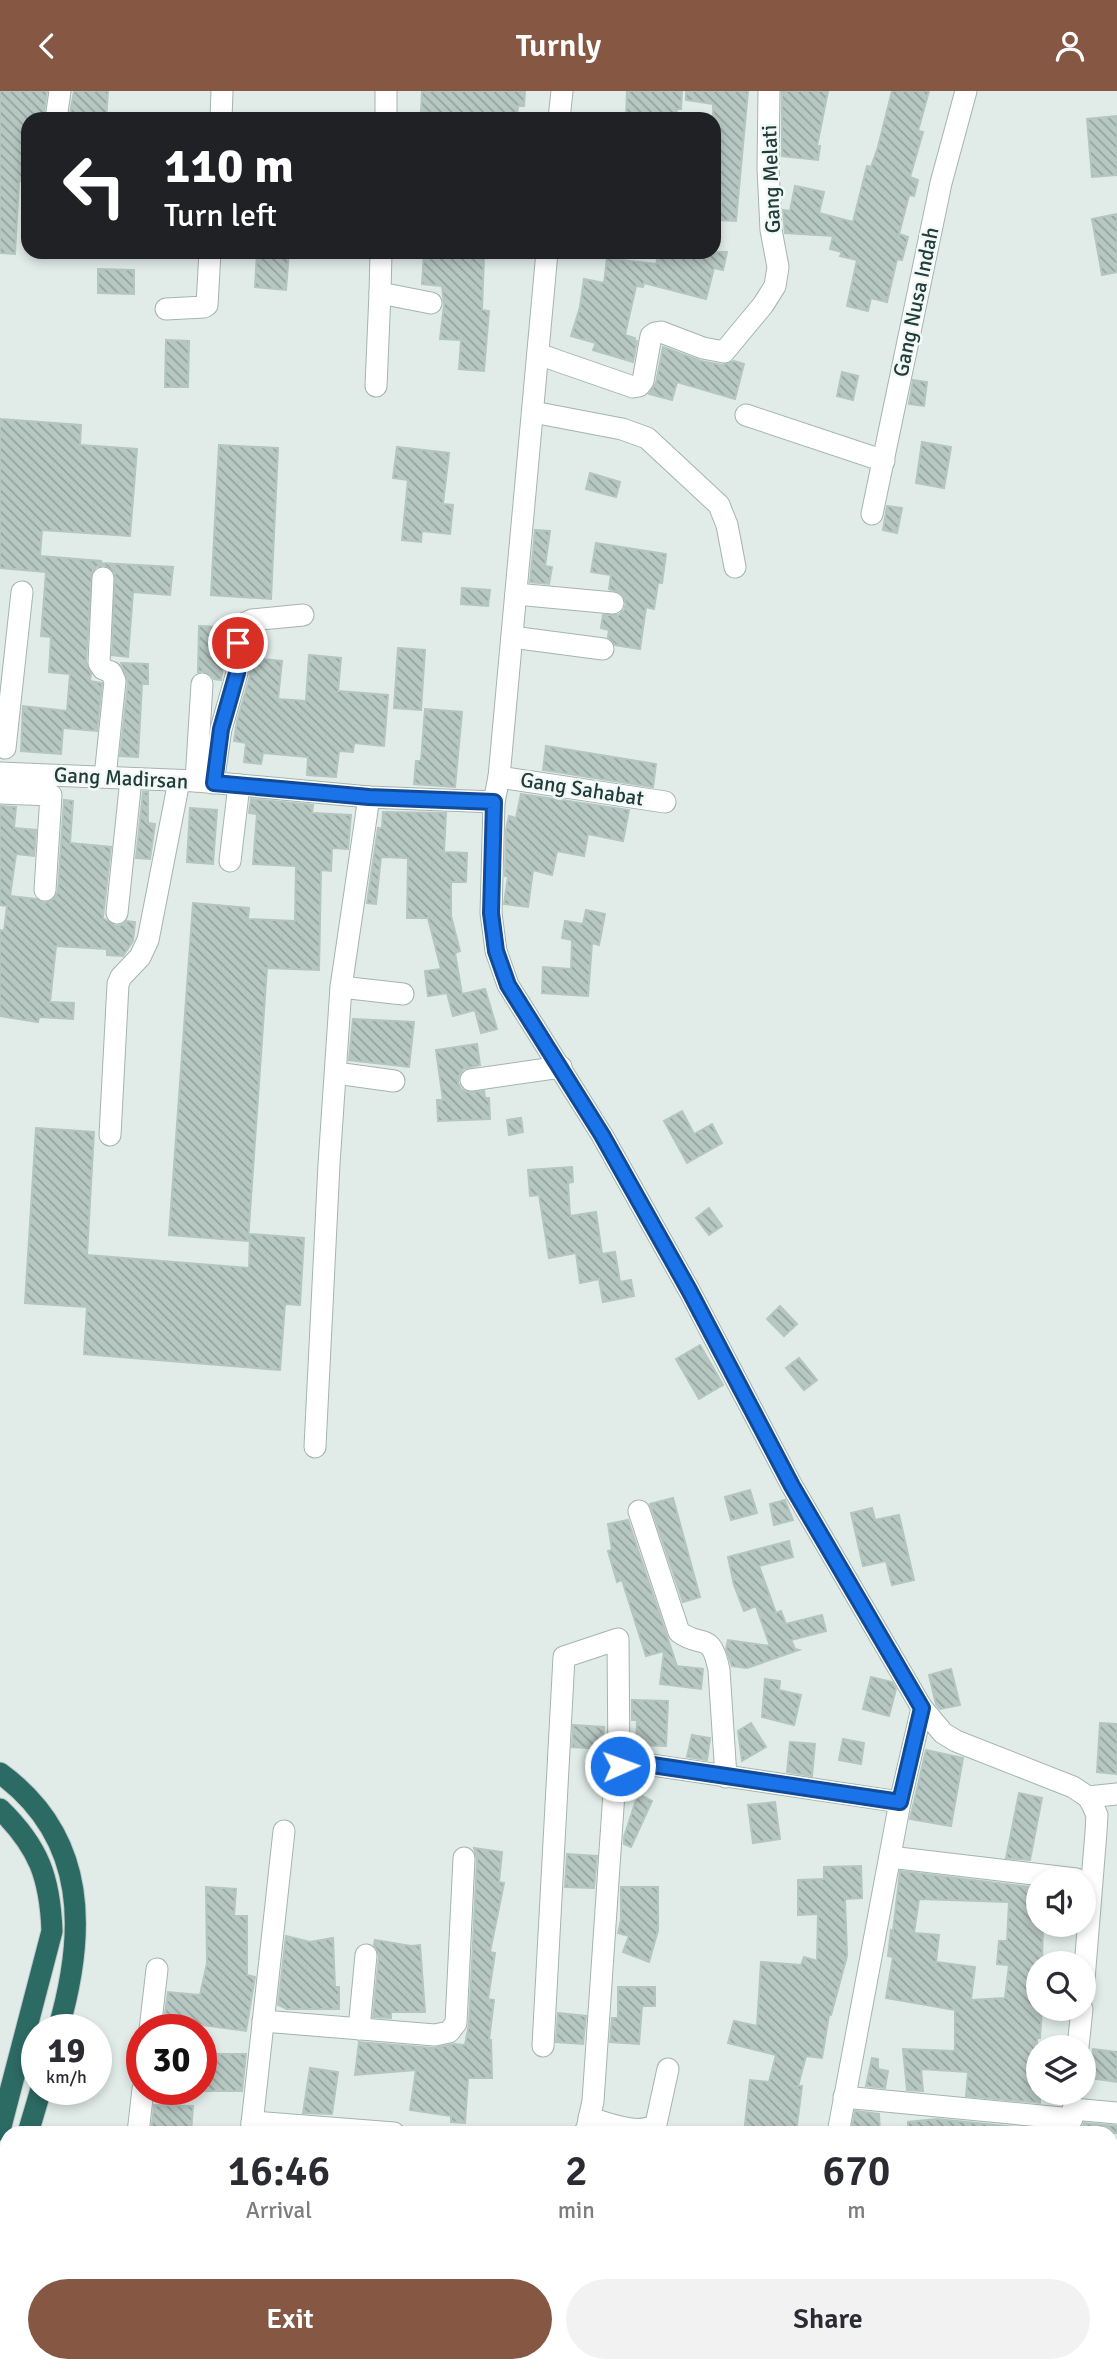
<!DOCTYPE html>
<style>
:root{--surface:#fff;--page:#f2f2f3;--text:#2b2b33;--muted:#7c7c81;--accent:#865743}
body{margin:0;font-family:Signika,sans-serif;background:var(--page);color:var(--text);height:100vh;display:flex;flex-direction:column;font-size:26px;white-space:nowrap}
*{box-sizing:border-box;margin:0}
p{font-size:23px;color:var(--muted)}
.icon{flex:none;width:38px;height:38px;fill:none;stroke:currentColor;stroke-width:2;stroke-linecap:round;stroke-linejoin:round}
.map{position:relative;flex:1;overflow:hidden}
.sheet{position:absolute;left:0px;top:2035px;width:1118px;height:247px;display:flex;flex-direction:column;background:var(--surface);border-radius:21px 21px 0 0;box-shadow:0 4px 10px #0003}
.sheet>*{flex:none}
.guide{position:absolute;left:21px;top:21px;width:700px;height:147px;border-radius:21px;box-shadow:0 4px 10px #0003;background:#202124;color:#fff;overflow:hidden}
.fabs{position:absolute;left:1026px;top:1776px;display:grid;gap:14px}
.fabs a{display:grid;place-items:center;width:70px;height:70px;border-radius:50%;background:var(--surface);box-shadow:0 4px 10px #0003;font-size:35px}
.speed{position:absolute;left:21px;top:1923px;display:flex;gap:14px;font-size:35px;font-weight:700;text-align:center}
.speed>*{display:grid;place-content:center;width:91px;height:91px;border-radius:50%;background:var(--surface);box-shadow:0 4px 10px #0003;line-height:1}
.speed small{font-size:18px;font-weight:400}
.speed .limit{border:10px solid #d22;background:#fff;color:#111}
.pin{position:absolute;display:grid;place-items:center;width:60px;height:60px;color:#fff;margin:-30px;border:4px solid #fff;border-radius:50%;box-shadow:0 2px 7px #0007}
.me{position:absolute;width:77px;margin:-38px;rotate:88deg;stroke-linejoin:round;filter:drop-shadow(0 0 5px #0008)}
.turn{display:flex;align-items:center;gap:24px;height:147px;padding:0 28px;font-size:32px}
.turn .icon{width:91px;height:91px;stroke-width:2.5}
.turn b{display:block;font-size:49px;line-height:60px}
.eta{display:flex;justify-content:space-evenly;align-items:center;height:119px;text-align:center}
.eta b{font-size:42px;font-weight:600;line-height:49px}
.cta{display:flex;gap:14px;margin-top:auto;padding:14px 28px}
.cta a{flex:1;height:80px;border-radius:42px;background:var(--accent);color:#fff;font-size:28px;font-weight:600;line-height:80px;text-align:center}
.cta a+a{background:var(--page);color:var(--text)}
header{display:flex;justify-content:space-between;align-items:center;height:91px;padding:0 28px;background:var(--accent);color:#fff;font-size:32px;font-weight:600}
.map>svg:first-child{display:block}
.building{fill:url(#building-back-hatch);stroke:#b4c6c0;stroke-width:2;fill-rule:evenodd}
.lines{fill:none;stroke-linecap:round;stroke-linejoin:round}
.minor-casing{stroke:#a4b4b0;stroke-width:23}
.highway-casing{stroke:#c1c9c8;stroke-width:23}
.minor{stroke:#fff;stroke-width:21}
.highway{stroke:#2c6a64;stroke-width:21}
.route-casing{stroke:#114b97;stroke-width:18}
.route{stroke:#1a73e8;stroke-width:12}
.labels{text-anchor:middle;dominant-baseline:central;stroke-width:5;stroke-linejoin:round;paint-order:stroke}
.street-label{font-size:21px;fill:#213d39;stroke:#f2f9f6}
</style>
<header><svg class="icon" aria-label="back" viewBox="0 0 24 24"><path d="M15 5l-7 7 7 7"/></svg>Turnly<svg class="icon" aria-label="person" viewBox="0 0 24 24"><circle cx="12" cy="8" r="4"/><path d="M4 21q1-7 8-7t8 7"/></svg></header>
<div class="map">
<svg width="1117" height="2281" viewBox="0 0 1117 2281">
<defs>
<pattern id="building-back-hatch" width="6" height="6" patternUnits="userSpaceOnUse" patternTransform="scale(1.75)"><rect width="6" height="6" fill="#b7c7c2"/><path d="M-1 5l2 2M0 0l6 6M5-1l2 2" fill="none" stroke="#94a39f"/></pattern>
</defs>
<rect width="100%" height="100%" fill="#e1ece8"/>
<g class="building">
<polygon points="0,0 47,0 43,28 28,28 28,91 19,90 15,163 0,162"/>
<polygon points="74,0 108,0 106,28 69,28"/>
<polygon points="422,0 525,0 524,15 518,15 517,28 421,21"/>
<polygon points="627,0 682,0 681,18 677,18 676,28 626,28"/>
<polygon points="686,0 748,0 736,130 719,129 721,109 714,108 713,13 686,9"/>
<polygon points="782,0 828,0 817,55 820,55 818,69 782,65"/>
<polygon points="892,0 929,0 918,40 923,41 910,86 918,89 914,105 909,104 899,143 908,146 902,169 897,168 887,211 871,207 868,220 847,215 857,169 840,165 842,161 830,158 833,145 785,142 783,119 790,120 795,95 824,101 819,122 853,131 867,75 871,76 878,56"/>
<polygon points="1117,25 1117,84 1092,86 1087,28"/>
<polygon points="1117,123 1117,181 1102,184 1092,128"/>
<polygon points="257,161 289,161 286,199 255,196"/>
<polygon points="424,161 484,165 482,219 489,220 484,280 459,278 461,249 440,248 444,214 442,195 422,193"/>
<polygon points="668,161 727,161 723,179 714,177 706,208 644,192 643,196 636,195 625,244 635,247 634,249 637,250 633,271 593,259 596,252 571,245 580,216 584,188 604,192 607,167 656,173 658,166 666,168"/>
<polygon points="98,178 134,179 134,203 98,202"/>
<polygon points="166,249 189,250 188,296 165,296"/>
<polygon points="663,256 701,270 722,274 734,270 744,273 735,308 677,291 672,309 649,303 656,292"/>
<polygon points="842,281 858,285 853,309 837,305"/>
<polygon points="913,289 927,291 924,315 909,313"/>
<polygon points="0,328 81,334 80,354 137,358 130,445 42,439 40,465 101,470 101,472 173,476 170,504 133,501 128,566 112,564 115,482 104,474 96,476 92,481 86,571 91,583 90,590 102,592 97,640 63,637 61,663 21,660 23,615 67,620 70,583 49,581 51,546 41,545 46,481 0,477"/>
<polygon points="922,351 951,356 944,397 916,392"/>
<polygon points="219,354 278,357 271,508 211,504"/>
<polygon points="397,356 449,362 443,413 453,414 450,443 422,440 421,451 402,449 408,389 393,387"/>
<polygon points="590,382 620,391 616,406 586,398"/>
<polygon points="887,415 902,417 897,442 883,439"/>
<polygon points="535,439 550,440 545,475 552,476 549,493 530,491"/>
<polygon points="596,452 666,463 662,492 658,492 654,518 646,516 640,558 615,554 608,546 609,539 601,537 603,524 619,524 624,519 626,513 621,502 609,498 611,484 591,481"/>
<polygon points="462,497 490,499 488,515 461,513"/>
<polygon points="199,535 221,536 220,562 225,563 221,589 214,588 210,583 203,580 198,581"/>
<polygon points="398,557 425,559 421,619 394,617"/>
<polygon points="309,564 341,567 338,600 388,604 384,655 354,652 353,661 339,660 336,686 307,684 308,666 263,662 261,673 244,671 246,652 234,650 237,630 250,585 251,567 282,570 278,608 306,610"/>
<polygon points="121,572 148,573 148,593 142,593 138,666 120,665 128,591"/>
<polygon points="425,618 462,621 455,696 414,693 416,670 421,670"/>
<polygon points="546,655 656,673 653,696 543,679"/>
<polygon points="143,701 148,701 148,732 155,733 150,768 136,767"/>
<polygon points="521,703 629,719 623,750 588,743 584,765 557,760 552,784 533,779 528,816 504,813 508,785 505,785 506,738 509,725 516,727"/>
<polygon points="251,708 313,714 312,722 351,724 348,758 332,757 331,780 321,779 319,879 267,877 248,1150 169,1144 193,812 249,817 248,828 295,830 296,775 253,773 257,723 249,722"/>
<polygon points="64,709 73,710 70,752 111,756 103,827 115,835 122,834 127,830 135,831 133,850 123,865 107,864 107,858 56,855 50,911 74,912 73,928 39,926 38,931 0,925 0,839 4,840 7,815 0,814 0,715 16,716 14,737 36,739 34,765 16,763 10,805 36,808 45,812 55,807 58,800"/>
<polygon points="190,717 217,719 213,773 187,771"/>
<polygon points="383,721 446,722 444,761 467,762 466,791 451,791 451,825 460,860 455,862 462,903 485,898 497,938 481,942 475,919 453,925 447,902 428,905 425,880 441,878 428,827 407,827 408,767 381,766 376,813 367,812 378,737 382,737"/>
<polygon points="586,819 605,823 599,854 592,852 588,905 542,902 543,876 571,878 572,849 562,847 565,830 583,833"/>
<polygon points="353,928 414,931 409,976 349,969"/>
<polygon points="477,953 480,974 463,978 459,985 458,992 461,998 467,1001 484,1000 485,1007 489,1007 490,1028 438,1030 437,1009 443,1009 436,959"/>
<polygon points="682,1020 694,1043 712,1033 722,1052 687,1072 664,1030"/>
<polygon points="521,1027 523,1041 509,1044 507,1029"/>
<polygon points="36,1037 94,1041 87,1164 249,1177 250,1143 304,1147 300,1214 285,1213 280,1279 84,1263 87,1216 25,1212"/>
<polygon points="572,1076 573,1091 568,1092 570,1125 596,1121 602,1163 615,1161 620,1191 631,1189 634,1205 603,1211 599,1188 580,1192 576,1162 549,1167 539,1104 530,1105 528,1079"/>
<polygon points="709,1117 722,1135 709,1144 696,1127"/>
<polygon points="780,1215 797,1233 784,1245 767,1228"/>
<polygon points="700,1254 723,1294 699,1308 676,1268"/>
<polygon points="799,1267 817,1289 804,1299 786,1277"/>
<polygon points="750,1399 757,1422 731,1429 725,1406"/>
<polygon points="673,1407 700,1506 683,1511 650,1413"/>
<polygon points="785,1409 793,1429 774,1434 770,1413"/>
<polygon points="872,1417 875,1429 899,1424 914,1489 892,1494 886,1470 863,1475 851,1422"/>
<polygon points="628,1429 677,1575 703,1578 701,1598 660,1593 664,1560 646,1565 622,1489 617,1491 608,1460 612,1459 608,1433"/>
<polygon points="789,1450 793,1466 759,1475 776,1522 781,1520 786,1533 822,1524 826,1540 791,1549 795,1558 799,1559 747,1577 732,1575 726,1558 728,1549 770,1555 756,1515 744,1520 734,1494 728,1466"/>
<polygon points="951,1578 960,1614 940,1618 936,1613 929,1584"/>
<polygon points="871,1586 892,1591 896,1598 889,1625 863,1618"/>
<polygon points="765,1588 780,1590 779,1599 801,1604 794,1634 762,1626"/>
<polygon points="632,1609 668,1610 666,1655 636,1654 637,1629 632,1629"/>
<polygon points="751,1632 766,1656 742,1670 738,1640"/>
<polygon points="1100,1632 1117,1633 1117,1683 1097,1681"/>
<polygon points="573,1634 604,1636 602,1658 572,1656"/>
<polygon points="692,1644 710,1647 707,1669 687,1666"/>
<polygon points="843,1648 864,1652 861,1673 839,1669"/>
<polygon points="790,1651 815,1653 812,1685 787,1681"/>
<polygon points="926,1659 963,1667 951,1735 910,1728"/>
<polygon points="1019,1702 1042,1707 1030,1769 1006,1767"/>
<polygon points="638,1703 652,1710 631,1756 624,1753 624,1746"/>
<polygon points="775,1711 780,1748 753,1752 748,1714"/>
<polygon points="474,1757 502,1761 499,1791 504,1792 490,1861 495,1862 488,1908 494,1909 489,1949 491,1949 492,1987 468,1987 465,2032 451,2031 451,2025 410,2019 416,1979 355,1984 359,1951 434,1957 454,1953 465,1954 469,1933 477,1768"/>
<polygon points="567,1763 597,1765 594,1797 565,1796"/>
<polygon points="861,1775 862,1807 845,1808 847,1865 831,1924 829,1924 822,1967 806,1965 798,1995 802,1995 796,2042 744,2042 750,1989 769,1991 776,1964 728,1952 734,1930 757,1935 761,1871 801,1874 804,1866 817,1870 818,1823 798,1824 798,1789 824,1788 824,1776"/>
<path d="M900,1780L1038,1797V1834H1043L1042,1872H1038V1918H1042L1040,1947H1037L1038,2004H1040V2012L966,2005L968,1981L921,1978L923,2000L907,1999L903,1958L955,1960V1919L886,1907L893,1866L888,1865L891,1839L893,1840ZM919,1808L1009,1811L1007,1850H999L997,1873L1009,1874L1005,1907L971,1909L975,1876L936,1871L939,1844L914,1842Z"/>
<polygon points="206,1796 236,1798 234,1825 247,1825 247,1884 255,1886 246,1940 164,1929 168,1901 200,1904 207,1872"/>
<polygon points="621,1796 658,1796 658,1839 649,1871 623,1861 629,1845 618,1842 621,1829"/>
<polygon points="286,1845 310,1851 333,1847 335,1896 339,1896 339,1918 287,1918 278,1914"/>
<polygon points="375,1849 411,1855 420,1854 425,1921 391,1921 391,1927 373,1926 379,1865 374,1854"/>
<polygon points="618,1896 655,1896 655,1915 642,1915 639,1953 610,1951 612,1927 618,1927"/>
<polygon points="558,1922 586,1925 583,1953 556,1951"/>
<polygon points="1093,1958 1117,1961 1117,1991 1089,1987"/>
<polygon points="201,1963 246,1963 242,2000 201,2000"/>
<polygon points="872,1967 878,1968 878,1978 888,1980 885,1997 866,1995"/>
<polygon points="310,1977 338,1981 332,2023 303,2022"/>
<polygon points="154,2014 193,2015 191,2042 151,2042"/>
<polygon points="855,2020 879,2023 880,2042 851,2042"/>
<polygon points="937,2028 1036,2038 1036,2042 908,2042 908,2031"/>
<polygon points="1084,2032 1117,2035 1117,2042 1080,2042"/>
</g>
<g class="lines">
<g class="minor-casing">
<g id="minor">
<polyline points="56,28 60,0"/>
<polyline points="221,28 222,0"/>
<polyline points="386,28 386,0"/>
<polyline points="559,28 562,0"/>
<polyline points="381,161 380,202 431,212"/>
<polyline points="547,161 499,686 494,711 491,822 496,860 508,894 602,1044 689,1199 792,1395 922,1617 943,1642 956,1650 1073,1696 1088,1706 1092,1713 1097,1724 1096,1741 1083,1901"/>
<polyline points="166,218 204,216 207,214 210,161"/>
<polyline points="538,263 633,296 639,295 643,290 651,245 655,242 661,241 703,257 724,261 763,214 775,195 778,176 771,139 768,77 769,0"/>
<polyline points="376,295 380,202"/>
<polyline points="533,321 622,338 647,347 719,414 727,434 735,476"/>
<polyline points="746,324 884,370"/>
<polyline points="872,423 941,92 966,0"/>
<polyline points="103,487 99,572 103,578 111,581 115,590 105,686"/>
<polyline points="516,503 613,512"/>
<polyline points="512,546 603,558"/>
<polyline points="5,657 22,501"/>
<polyline points="0,682 196,690 369,706 494,711"/>
<polyline points="499,686 665,711"/>
<polyline points="196,690 202,593"/>
<polyline points="213,692 221,638 237,582 238,552 243,533 252,529 303,524"/>
<polyline points="0,702 51,704 45,799"/>
<polyline points="230,770 239,694"/>
<polyline points="117,822 131,688"/>
<polyline points="341,896 403,903"/>
<polyline points="336,982 394,990"/>
<polyline points="471,989 561,976"/>
<polyline points="110,1044 118,893 121,886 140,866 148,849 179,690"/>
<polyline points="315,1356 329,1073 341,896 369,706"/>
<path d="M639,1420L679,1541C702,1558 711,1539 719,1579L726,1686"/>
<polyline points="1088,1706 1117,1703"/>
<polyline points="890,1766 1076,1788"/>
<polyline points="263,1930 435,1944 449,1941 456,1932 464,1767"/>
<polyline points="359,1938 366,1864"/>
<polyline points="150,1939 157,1878"/>
<polyline points="543,1955 564,1566 618,1548 619,1676"/>
<polyline points="1078,1956 1082,1918"/>
<polyline points="844,2006 1072,2028"/>
<polyline points="1073,2018 1117,2022"/>
<path d="M589,2027C608,2032 639,2046 656,2033L668,1978"/>
<polyline points="252,2031 394,2042"/>
<polyline points="138,2042 143,1998"/>
<polyline points="251,2042 284,1740"/>
<polyline points="584,2042 587,2038 593,2010 615,1687 619,1676 632,1671 900,1711"/>
<polyline points="838,2042 900,1711 922,1617"/>
<polyline points="1111,2260 1117,2261"/>
<polyline points="743,2275 795,2280"/>
<polyline points="113,2281 113,2275"/>
<polyline points="233,2281 233,2275"/>
<polyline points="1052,2281 1053,2275"/>
</g>
</g>
<g class="highway-casing">
<g id="highway">
<path d="M0,1682C89,1747 86,1843 58,1939"/>
<path d="M0,1718C39,1756 50,1787 52,1840L0,2039"/>
<polyline points="28,2042 41,1998"/>
<polyline points="0,2140 7,2116"/>
</g>
</g>
<use href="#minor" class="minor"/>
<use href="#highway" class="highway"/>
</g>
<g class="lines">
<g class="route-casing">
<polyline id="route" points="238,552 237,582 221,638 214,692 369,706 494,711 491,822 496,860 508,894 602,1044 689,1199 792,1395 922,1617 900,1711 632,1671 620,1675"/>
</g>
<use href="#route" class="route"/>
</g>
<g class="labels">
<g class="street-label">
<text transform="translate(771 88) rotate(-92)">Gang Melati</text>
<text transform="translate(916 211) rotate(-78)">Gang Nusa Indah</text>
<text transform="translate(121 687) rotate(3)">Gang Madirsan</text>
<text transform="translate(582 698) rotate(9)">Gang Sahabat</text>
</g>
</g>
</svg>
<div class="fabs">
<a><svg class="icon" aria-label="sound" viewBox="0 0 24 24"><path d="M4 9h4l5-4v14l-5-4H4zM17 9q2 3 0 6"/></svg></a>
<a><svg class="icon" aria-label="search" viewBox="0 0 24 24"><circle cx="10" cy="10" r="6"/><path d="M15 15l6 6"/></svg></a>
<a><svg class="icon" aria-label="layers" viewBox="0 0 24 24"><path d="M12 4l9 5-9 5-9-5zM3 14l9 5 9-5"/></svg></a>
</div>
<div class="speed"><div>19<small>km/h</small></div><div class="limit">30</div></div>
<div class="pin" style="left:238px;top:552px;background:#d93025"><svg class="icon" aria-label="arrive" viewBox="0 0 24 24"><path d="M6 21V4h12l-3 4 3 4H6"/></svg></div>
<svg class="me" style="left:620px;top:1675px" viewBox="-20 -20 40 40"><circle r="17" fill="#1a73e8" stroke="#fff" stroke-width="3"/><path d="M0-11L8 9 0 5-8 9z" fill="#fff"/></svg>
<div class="guide">
<div class="turn"><svg class="icon" aria-label="left" viewBox="0 0 24 24"><path d="M17 20v-9H6M10 6l-5 5 5 5"/></svg><div><b>110 m</b>Turn left</div></div>
</div>
<section class="sheet">
<div class="eta">
<div><b>16:46</b><p>Arrival</p></div>
<div><b>2</b><p>min</p></div>
<div><b>670</b><p>m</p></div>
</div>
<div class="cta"><a>Exit</a><a>Share</a></div>
</section>
</div>
